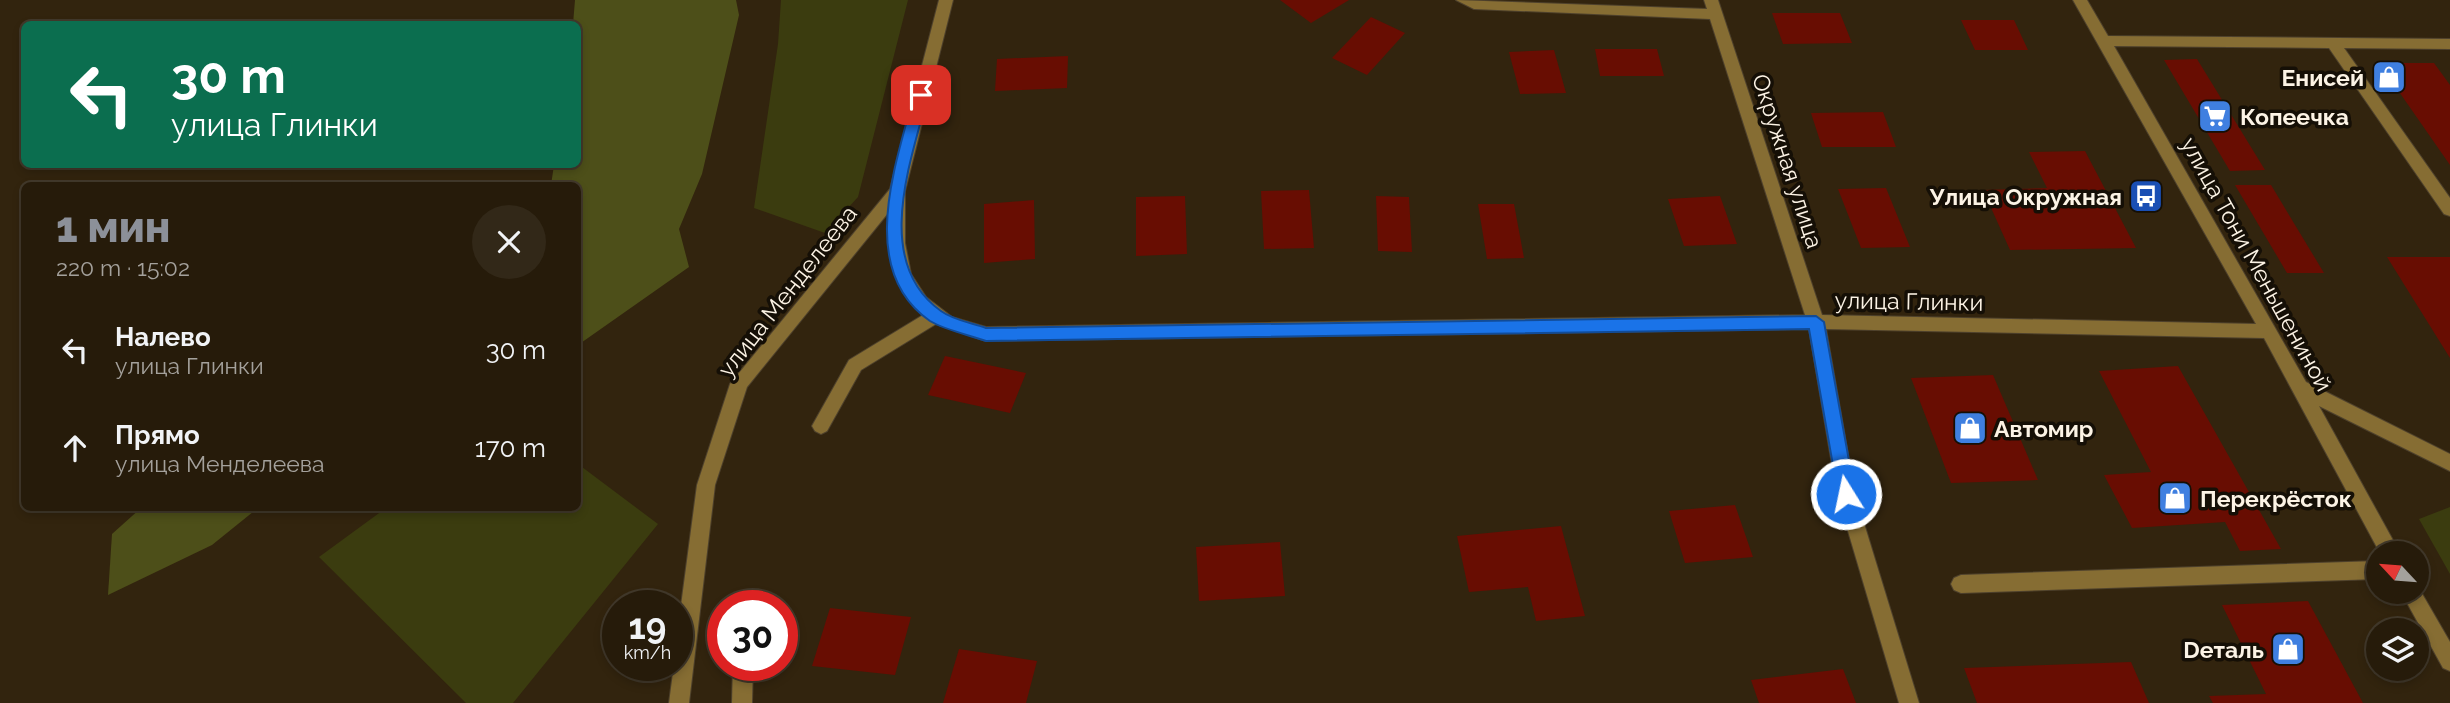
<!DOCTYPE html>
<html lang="ru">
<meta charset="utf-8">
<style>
:root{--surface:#261b0a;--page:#322818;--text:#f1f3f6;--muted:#a4a19c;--line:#42392b;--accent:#8c9099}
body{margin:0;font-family:Raleway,sans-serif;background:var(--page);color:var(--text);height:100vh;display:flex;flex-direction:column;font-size:26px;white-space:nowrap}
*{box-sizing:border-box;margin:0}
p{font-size:23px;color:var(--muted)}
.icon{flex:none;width:38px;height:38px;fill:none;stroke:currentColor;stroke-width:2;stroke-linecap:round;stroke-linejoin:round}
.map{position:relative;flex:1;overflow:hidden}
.sheet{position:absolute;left:21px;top:182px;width:560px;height:329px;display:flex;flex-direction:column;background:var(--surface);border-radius:10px;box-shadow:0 4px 10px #0003,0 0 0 2px var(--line)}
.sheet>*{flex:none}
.top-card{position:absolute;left:21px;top:21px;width:560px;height:147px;border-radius:10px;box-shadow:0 4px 10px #0003,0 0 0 2px var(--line);background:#0b6e4f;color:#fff;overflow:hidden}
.needle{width:46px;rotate:296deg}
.fabs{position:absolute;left:2366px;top:541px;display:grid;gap:14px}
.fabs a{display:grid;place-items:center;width:63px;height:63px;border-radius:50%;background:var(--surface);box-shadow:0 4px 10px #0003,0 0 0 2px var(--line);font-size:35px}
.speed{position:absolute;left:602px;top:590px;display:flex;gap:14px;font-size:35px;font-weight:700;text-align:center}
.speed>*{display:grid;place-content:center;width:91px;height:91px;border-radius:50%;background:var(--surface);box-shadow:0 4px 10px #0003,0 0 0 2px var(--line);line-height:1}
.speed small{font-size:18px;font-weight:400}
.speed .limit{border:10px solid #d22;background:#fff;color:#111}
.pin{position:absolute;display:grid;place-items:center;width:60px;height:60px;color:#fff;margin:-30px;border-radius:14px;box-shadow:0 4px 10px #0006}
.me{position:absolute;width:77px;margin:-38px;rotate:350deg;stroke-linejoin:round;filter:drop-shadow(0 0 5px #0008)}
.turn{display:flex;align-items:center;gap:24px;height:147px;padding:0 35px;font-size:32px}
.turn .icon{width:91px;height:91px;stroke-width:2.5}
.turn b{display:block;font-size:49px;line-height:60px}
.round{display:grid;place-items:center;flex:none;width:74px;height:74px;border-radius:37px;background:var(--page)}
.overview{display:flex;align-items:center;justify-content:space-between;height:119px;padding:0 35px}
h1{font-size:42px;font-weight:800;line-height:52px;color:var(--accent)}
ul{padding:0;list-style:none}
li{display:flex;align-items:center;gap:21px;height:98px;padding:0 35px}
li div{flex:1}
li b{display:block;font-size:26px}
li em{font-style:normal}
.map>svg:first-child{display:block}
.green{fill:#3b3c0f}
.forest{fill:#4d4f19}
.building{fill:#680d02}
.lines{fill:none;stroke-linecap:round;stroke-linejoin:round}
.minor-casing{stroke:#4e412c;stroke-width:2}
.minor{fill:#866d33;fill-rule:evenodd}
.route{fill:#1a73e8;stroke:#114b97;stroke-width:2}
.labels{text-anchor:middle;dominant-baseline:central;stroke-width:7;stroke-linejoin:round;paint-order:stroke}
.poi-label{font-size:23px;font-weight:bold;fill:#fcf3e5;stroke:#150f06;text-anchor:end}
.street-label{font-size:23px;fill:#fcf3e5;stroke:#150f06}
</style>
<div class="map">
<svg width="2450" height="703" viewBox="0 0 2450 703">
<rect width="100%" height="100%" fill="#32240e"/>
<g class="green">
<polygon points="781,0 908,0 858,197 825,233 754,208 778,44"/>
<polygon points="578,464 658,524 513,703 466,703 319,557 386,508 578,508"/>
<polygon points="2450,507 2450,574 2419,519"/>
</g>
<g class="forest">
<polygon points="575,0 736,0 739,15 702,174 679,229 689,267 578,345 578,186 551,185 554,165 578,164 578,24 573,24"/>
<polygon points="141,508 258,508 212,545 108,595 112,534"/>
</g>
<g class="building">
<polygon points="1280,0 1349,0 1311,23"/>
<polygon points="1772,13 1840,13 1852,43 1783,44"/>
<polygon points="1371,17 1405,33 1367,75 1332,58"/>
<polygon points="1961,20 2014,20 2028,50 1975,50"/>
<polygon points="1595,49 1657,49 1664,76 1600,76"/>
<polygon points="1554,50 1566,93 1520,94 1509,52"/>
<polygon points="1068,56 1067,88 995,91 997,59"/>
<polygon points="2197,59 2265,170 2230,171 2164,60"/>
<polygon points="2379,63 2434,63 2450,85 2450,165"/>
<polygon points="1883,112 1896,147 1822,147 1811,113"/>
<polygon points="2085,151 2136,248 2010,250 1983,190 2047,188 2029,152"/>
<polygon points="2235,185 2271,185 2324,273 2287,273"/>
<polygon points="1886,188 1910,247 1861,248 1838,189"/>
<polygon points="1309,190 1314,248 1264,249 1261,191"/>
<polygon points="1185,196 1187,254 1136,256 1136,197"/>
<polygon points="1376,196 1409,197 1412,252 1378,251"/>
<polygon points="1720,196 1737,244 1684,246 1668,199"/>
<polygon points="1034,200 1035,259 984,263 984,204"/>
<polygon points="1478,204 1514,204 1524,258 1487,259"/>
<polygon points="2387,257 2450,257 2450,358"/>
<polygon points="945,356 1026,373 1010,413 928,395"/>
<polygon points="2178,366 2281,549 2240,551 2225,522 2132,528 2104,475 2151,472 2099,371"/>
<polygon points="1993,375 2038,480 1951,483 1911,378"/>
<polygon points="1735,505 1753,557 1685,563 1669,511"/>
<polygon points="1561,526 1585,616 1536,621 1528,587 1469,592 1457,536"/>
<polygon points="1280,542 1285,596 1199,601 1196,547"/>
<polygon points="2308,601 2363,703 2213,703 2209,696 2266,694 2222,605"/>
<polygon points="830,608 911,617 895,675 812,666"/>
<polygon points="959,649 1037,661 1026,703 943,703"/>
<polygon points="2131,662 2149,703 1977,703 1964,668"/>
<polygon points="1843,669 1856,703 1759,703 1751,680"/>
</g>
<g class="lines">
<g class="minor-casing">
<g id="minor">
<path d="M939,0H953L905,191V243L911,274L926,297L952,317L986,327L1805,315L1710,19L1474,9L1456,0L1707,9L1704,0H1718L1822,315L2256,324L2073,0H2087L2108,36L2450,39V49L2344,48L2450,198V216L2444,214L2329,48L2114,46L2306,382L2450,454V471L2319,406L2400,553H2380L2264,338L1826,329L1855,494L1919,703H1899L1837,494L1809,329L986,341L936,324L861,370L827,431L821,434L815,431L812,426L849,360L923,315C893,287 887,253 888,213L747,387L715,485L689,703H669L674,665H677V636L697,485L730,384L890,189Z"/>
<polygon points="2378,561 2378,579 1961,593 1954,590 1951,584 1954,578 1961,575"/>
<polygon points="2417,585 2450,642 2450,671 2443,668 2401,592 2417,592"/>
<polygon points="733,665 753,665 752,703 732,703"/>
</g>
</g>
<use href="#minor" class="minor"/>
</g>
<path class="route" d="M921,90L928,95C911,161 872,262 941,311C953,320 972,323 986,328L1816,316L1824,322L1855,494L1846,501L1838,494L1809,329L986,341C969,335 945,330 930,321C856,270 896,164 914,95Z"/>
<defs>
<g id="shop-square" transform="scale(1.75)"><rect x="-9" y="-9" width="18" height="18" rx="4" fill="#3f7fe0" stroke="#150f06"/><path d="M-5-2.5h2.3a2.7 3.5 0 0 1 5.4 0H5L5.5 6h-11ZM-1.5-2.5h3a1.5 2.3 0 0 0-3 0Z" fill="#fff"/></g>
<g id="supermarket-square" transform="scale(1.75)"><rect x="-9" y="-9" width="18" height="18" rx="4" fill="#3f7fe0" stroke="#150f06"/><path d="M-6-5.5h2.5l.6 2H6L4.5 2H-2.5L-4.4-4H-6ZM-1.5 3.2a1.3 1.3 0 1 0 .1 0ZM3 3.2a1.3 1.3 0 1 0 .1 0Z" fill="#fff"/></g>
<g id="bus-square" transform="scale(1.75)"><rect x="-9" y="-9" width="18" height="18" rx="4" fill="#1a4fb4" stroke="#150f06"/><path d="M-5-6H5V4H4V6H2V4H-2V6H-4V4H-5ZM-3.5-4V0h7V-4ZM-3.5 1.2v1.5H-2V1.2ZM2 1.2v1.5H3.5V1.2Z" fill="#fff"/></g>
</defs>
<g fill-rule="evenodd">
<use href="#shop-square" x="2389" y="77"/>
<use href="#supermarket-square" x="2215" y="116"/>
<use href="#bus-square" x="2146" y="196"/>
<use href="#shop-square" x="1970" y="428"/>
<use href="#shop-square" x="2175" y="498"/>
<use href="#shop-square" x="2288" y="649"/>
</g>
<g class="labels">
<g class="poi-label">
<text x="2364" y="77">Енисей</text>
<text x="2240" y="116" text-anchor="start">Копеечка</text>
<text x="2122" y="196">Улица Окружная</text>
<text x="1994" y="428" text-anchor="start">Автомир</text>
<text x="2200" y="498" text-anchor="start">Перекрёсток</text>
<text x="2264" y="649">Dеталь</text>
</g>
<g class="street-label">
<text transform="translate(1788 161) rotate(72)">Окружная улица</text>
<text transform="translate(2257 264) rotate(61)">улица Тони Меньшениной</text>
<text transform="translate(787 291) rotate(-52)">улица Менделеева</text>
<text transform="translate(1909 301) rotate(1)">улица Глинки</text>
</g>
</g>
</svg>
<div class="fabs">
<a><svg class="needle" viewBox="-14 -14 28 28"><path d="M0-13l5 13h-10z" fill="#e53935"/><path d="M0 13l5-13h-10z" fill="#a4a19c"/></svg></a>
<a><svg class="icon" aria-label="layers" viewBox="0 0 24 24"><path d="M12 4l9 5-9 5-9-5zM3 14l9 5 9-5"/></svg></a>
</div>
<div class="speed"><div>19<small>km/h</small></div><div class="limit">30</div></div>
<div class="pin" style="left:921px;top:95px;background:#d93025"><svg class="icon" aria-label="arrive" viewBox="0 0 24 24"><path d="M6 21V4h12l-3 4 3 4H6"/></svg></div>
<svg class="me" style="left:1846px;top:494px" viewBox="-20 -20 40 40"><circle r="17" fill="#1a73e8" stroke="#fff" stroke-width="3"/><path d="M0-11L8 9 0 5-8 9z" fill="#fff"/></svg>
<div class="top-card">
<div class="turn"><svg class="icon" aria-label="left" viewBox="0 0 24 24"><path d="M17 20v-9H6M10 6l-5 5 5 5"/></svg><div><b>30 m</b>улица Глинки</div></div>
</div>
<section class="sheet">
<div class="overview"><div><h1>1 мин</h1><p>220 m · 15:02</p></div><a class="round"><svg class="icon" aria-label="close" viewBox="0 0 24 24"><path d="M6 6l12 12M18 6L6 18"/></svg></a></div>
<ul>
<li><svg class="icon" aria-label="left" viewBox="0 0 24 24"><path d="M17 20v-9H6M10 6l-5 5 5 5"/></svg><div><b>Налево</b><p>улица Глинки</p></div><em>30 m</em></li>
<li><svg class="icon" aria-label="ahead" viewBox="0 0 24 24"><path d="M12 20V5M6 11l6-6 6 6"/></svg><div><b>Прямо</b><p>улица Менделеева</p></div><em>170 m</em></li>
</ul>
</section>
</div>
